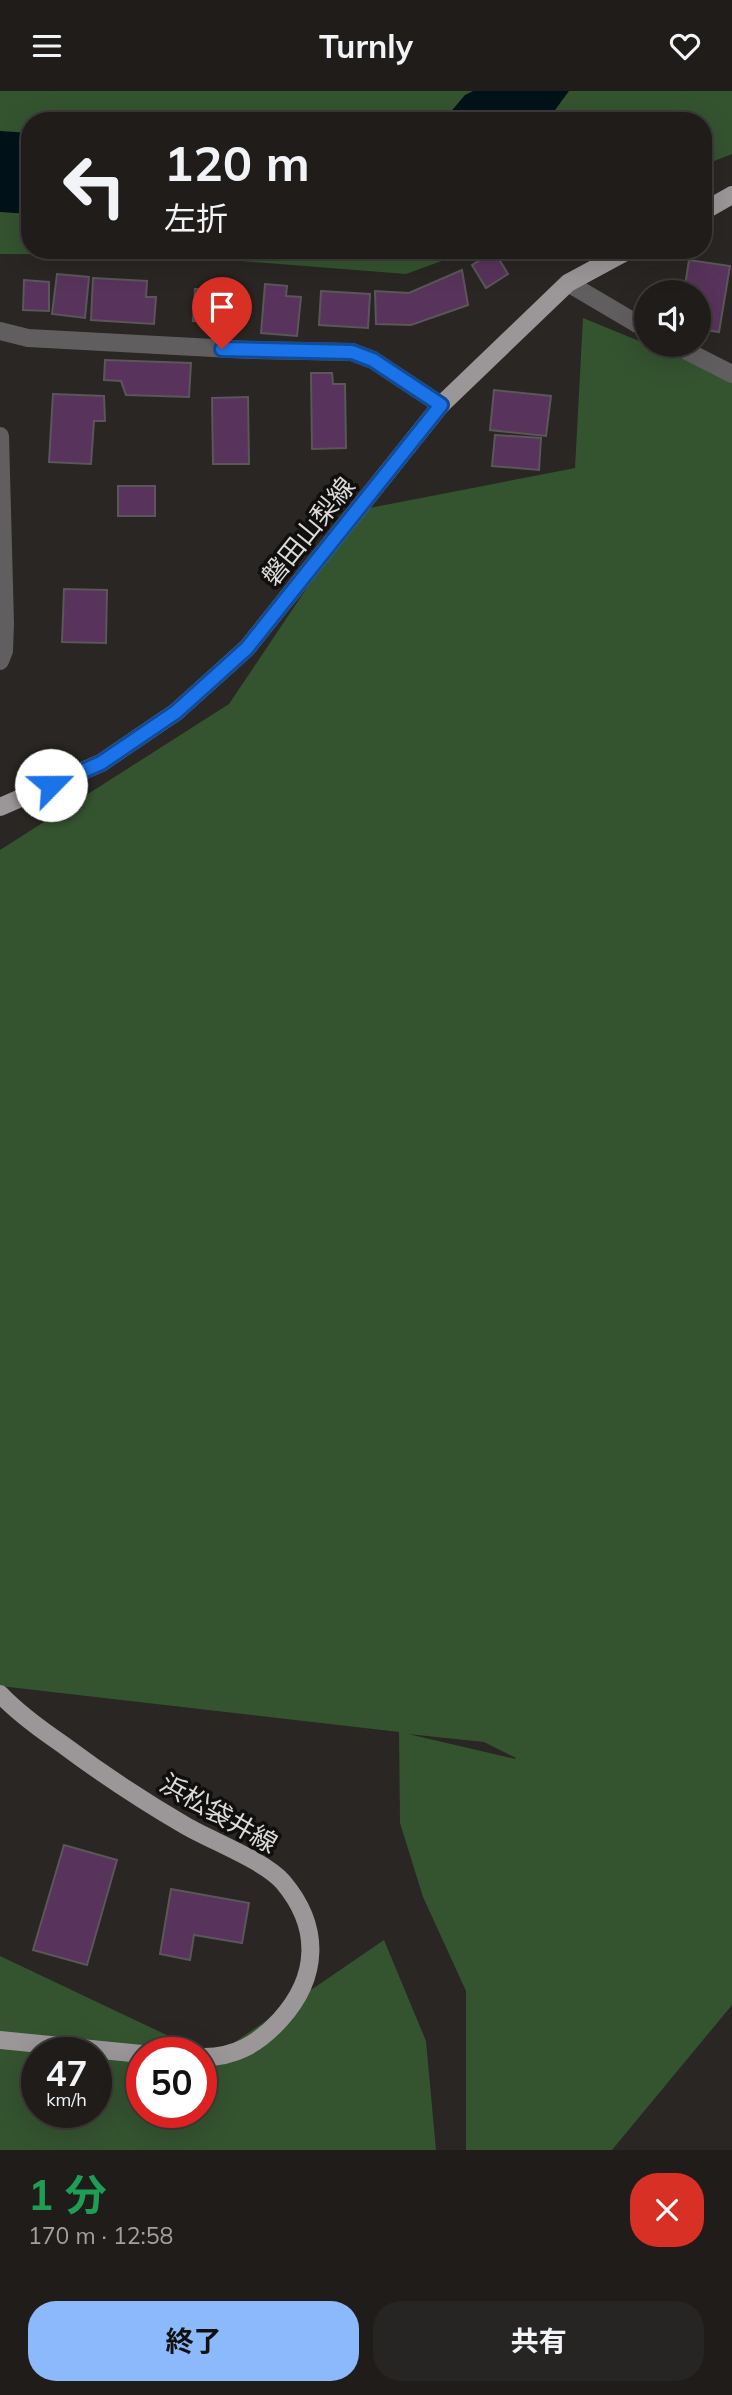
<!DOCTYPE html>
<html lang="ja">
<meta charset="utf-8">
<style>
:root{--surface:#1f1c1a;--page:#272523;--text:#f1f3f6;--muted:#a1a1a2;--line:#3c3a39;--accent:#8cb9fc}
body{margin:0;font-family:Mulish,"Noto Sans JP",sans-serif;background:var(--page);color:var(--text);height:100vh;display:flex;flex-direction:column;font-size:26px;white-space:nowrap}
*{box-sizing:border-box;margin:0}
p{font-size:23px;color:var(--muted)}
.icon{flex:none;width:38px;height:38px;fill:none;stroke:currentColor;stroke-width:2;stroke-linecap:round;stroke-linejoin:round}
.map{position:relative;height:2059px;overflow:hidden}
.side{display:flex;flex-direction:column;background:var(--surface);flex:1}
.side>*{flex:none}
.guide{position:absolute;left:21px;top:21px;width:691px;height:147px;border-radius:28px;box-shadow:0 7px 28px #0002,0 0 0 2px var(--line);background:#1f1c1a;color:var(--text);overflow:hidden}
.fabs{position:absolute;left:634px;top:189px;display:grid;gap:14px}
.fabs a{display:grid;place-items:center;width:77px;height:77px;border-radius:50%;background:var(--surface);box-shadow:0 7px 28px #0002,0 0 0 2px var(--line);font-size:35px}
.speed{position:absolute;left:21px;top:1946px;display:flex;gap:14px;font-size:35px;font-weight:700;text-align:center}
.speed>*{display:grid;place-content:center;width:91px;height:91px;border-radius:50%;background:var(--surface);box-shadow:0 7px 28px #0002,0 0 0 2px var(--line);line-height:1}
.speed small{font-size:18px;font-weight:400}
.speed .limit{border:10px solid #d22;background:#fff;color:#111}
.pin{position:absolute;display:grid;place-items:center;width:60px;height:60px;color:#fff;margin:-72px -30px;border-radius:50% 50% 50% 0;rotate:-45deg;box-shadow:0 0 7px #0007}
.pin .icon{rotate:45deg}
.me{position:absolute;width:77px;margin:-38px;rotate:67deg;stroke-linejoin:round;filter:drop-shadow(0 0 5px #0008)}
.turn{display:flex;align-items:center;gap:24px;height:147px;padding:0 28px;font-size:32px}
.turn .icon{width:91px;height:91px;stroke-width:2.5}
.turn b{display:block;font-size:49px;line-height:60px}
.round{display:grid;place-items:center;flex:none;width:74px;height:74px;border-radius:28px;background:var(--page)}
.overview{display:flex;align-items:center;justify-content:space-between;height:119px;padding:0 28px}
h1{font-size:42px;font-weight:700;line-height:52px;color:#1e9e55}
.action{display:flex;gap:14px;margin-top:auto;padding:14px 28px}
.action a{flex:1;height:80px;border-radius:28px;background:var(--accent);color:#111;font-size:28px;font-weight:700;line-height:80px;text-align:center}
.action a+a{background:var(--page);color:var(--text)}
header{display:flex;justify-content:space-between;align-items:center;height:91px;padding:0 28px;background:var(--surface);font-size:32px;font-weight:700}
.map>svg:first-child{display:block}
.green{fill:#34532f;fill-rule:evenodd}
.water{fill:#001219}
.building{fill:#58335b;stroke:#5a565a;stroke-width:2}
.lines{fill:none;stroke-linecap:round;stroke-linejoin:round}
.minor{stroke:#615e5f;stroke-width:18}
.major{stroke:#9b9697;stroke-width:18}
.route-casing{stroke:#114b97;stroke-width:18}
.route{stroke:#1a73e8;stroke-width:12}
.labels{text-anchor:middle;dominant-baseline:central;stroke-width:7;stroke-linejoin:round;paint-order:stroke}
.street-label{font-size:26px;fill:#dddbd9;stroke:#110f0e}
</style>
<header><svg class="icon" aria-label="menu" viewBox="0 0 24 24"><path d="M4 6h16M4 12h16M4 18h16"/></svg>Turnly<svg class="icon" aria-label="heart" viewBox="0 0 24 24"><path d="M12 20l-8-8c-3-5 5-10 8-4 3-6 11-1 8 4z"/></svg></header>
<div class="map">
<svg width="732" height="2059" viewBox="0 0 732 2059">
<rect width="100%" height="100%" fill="#292623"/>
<g class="green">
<polygon points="0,0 732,0 732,63 704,74 704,30 30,30 30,159 472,159 406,183 164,164 0,163"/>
<path d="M583,227L732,288V1914L612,2059H466V1900L423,1806L400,1732L399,1641L0,1595V759L229,613L359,419L575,377ZM408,1643L484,1651L516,1667L515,1668Z"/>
<path d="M384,1849L426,1950L436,2059H0V1865L213,1966ZM37,1962H96V2021H37ZM142,1962H201V2021H142Z"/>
</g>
<g class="water">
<polygon points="473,0 569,0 547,30 443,30 465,4"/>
<polygon points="0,40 30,42 30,123 0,121"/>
</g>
<g class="building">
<polygon points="494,160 508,183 486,197 472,174"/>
<polygon points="689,169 730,175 719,241 698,238 698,201 684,201"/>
<polygon points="462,179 468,214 411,234 376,233 375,200 409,202"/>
<polygon points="57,183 89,186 85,227 52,223"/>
<polygon points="93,187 147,190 146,206 156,206 154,233 91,229"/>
<polygon points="24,189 49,191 49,220 23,219"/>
<polygon points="265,193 287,195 286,205 301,206 297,245 261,242"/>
<polygon points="195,198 213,198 212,231 193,230"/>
<polygon points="321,200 370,203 368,237 319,234"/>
<polygon points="105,269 191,272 189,306 126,304 121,290 104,289"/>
<polygon points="311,282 332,282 333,293 345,293 346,357 312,358"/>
<polygon points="494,299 551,305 546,345 490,339"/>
<polygon points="53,303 104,305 105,330 94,330 91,373 49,371"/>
<polygon points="248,306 249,373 213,373 212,307"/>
<polygon points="495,344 541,347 539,379 492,375"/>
<rect x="118" y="395" width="37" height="30"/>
<polygon points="64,498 107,499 106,552 62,551"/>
<polygon points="64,1754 117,1769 87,1874 33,1859"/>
<polygon points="171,1798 249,1812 242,1852 194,1844 190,1869 160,1863"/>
</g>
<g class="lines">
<g class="minor">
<polyline points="568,192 646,238"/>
<polyline points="0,240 28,247 250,259 352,261 373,269 441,314"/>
<polyline points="675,254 732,283"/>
<polyline points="0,345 5,532 4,560 0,570"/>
</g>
<g class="major">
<polyline points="704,120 732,104"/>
<polyline points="0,716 101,672 176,621 247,557 441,314 568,192 629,159"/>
<path d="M0,1603C19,1623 40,1638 62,1653C102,1683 143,1710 186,1735C212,1750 265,1770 283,1791C321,1836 319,1886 280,1929C258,1953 234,1967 201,1966"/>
<polyline points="0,1949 142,1963"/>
</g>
</g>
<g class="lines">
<g class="route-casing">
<polyline id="route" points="51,694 101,672 176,621 247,557 441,314 373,269 352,261 222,258"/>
</g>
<use href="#route" class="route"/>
</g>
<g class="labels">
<g class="street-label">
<text transform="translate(308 440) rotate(-51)">磐田山梨線</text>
<text transform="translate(219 1722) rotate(30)">浜松袋井線</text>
</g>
</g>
</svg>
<div class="fabs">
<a><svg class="icon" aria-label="sound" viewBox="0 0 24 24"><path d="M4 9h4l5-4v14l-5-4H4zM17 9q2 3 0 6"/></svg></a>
</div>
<div class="speed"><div>47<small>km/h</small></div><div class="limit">50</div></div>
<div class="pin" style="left:222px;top:258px;background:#d93025"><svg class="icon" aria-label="arrive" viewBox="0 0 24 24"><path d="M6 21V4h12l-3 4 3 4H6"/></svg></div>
<svg class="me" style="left:51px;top:694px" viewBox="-20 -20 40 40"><circle r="19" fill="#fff"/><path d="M0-13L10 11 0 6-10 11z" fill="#1a73e8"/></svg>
<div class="guide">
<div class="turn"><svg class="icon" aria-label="left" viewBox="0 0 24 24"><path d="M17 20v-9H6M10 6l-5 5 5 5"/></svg><div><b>120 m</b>左折</div></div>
</div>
</div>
<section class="side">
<div class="overview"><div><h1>1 分</h1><p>170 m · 12:58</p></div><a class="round" style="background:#d93025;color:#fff"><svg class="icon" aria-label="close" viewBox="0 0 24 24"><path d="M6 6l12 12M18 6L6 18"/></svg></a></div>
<div class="action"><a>終了</a><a>共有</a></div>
</section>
